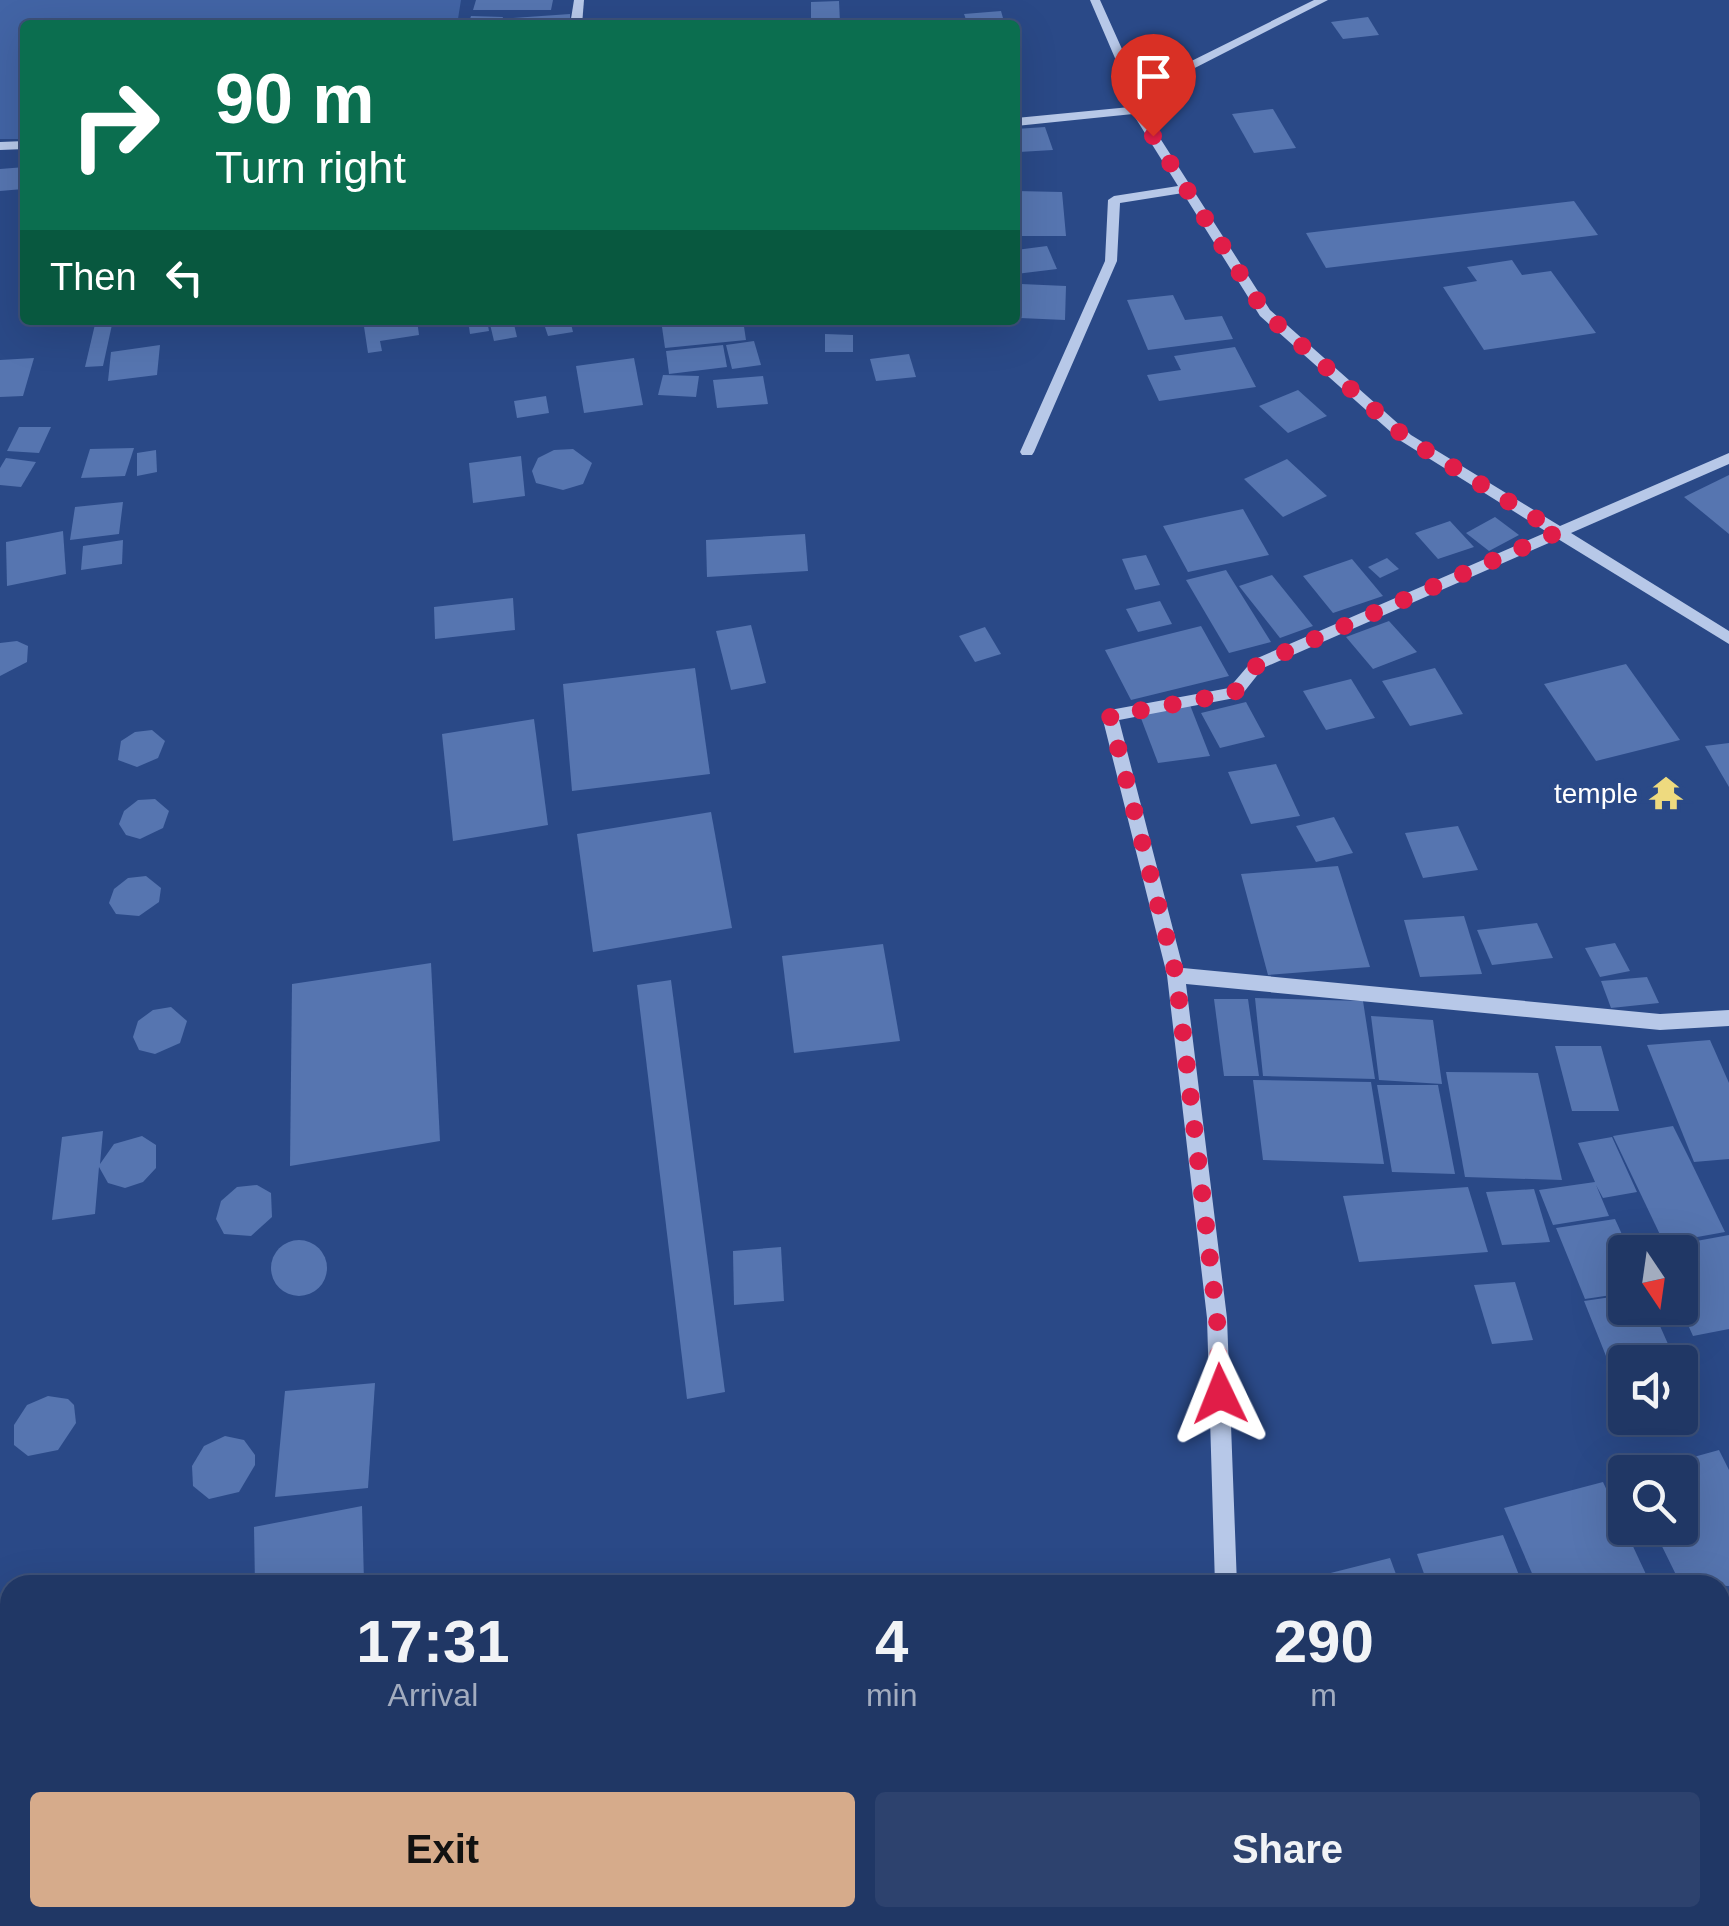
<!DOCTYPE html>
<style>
:root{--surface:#203765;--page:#2d426e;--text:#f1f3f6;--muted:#a2acbf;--line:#3d5179;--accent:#d6ab8b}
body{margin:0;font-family:Arial,sans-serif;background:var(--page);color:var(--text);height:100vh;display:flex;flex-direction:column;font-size:38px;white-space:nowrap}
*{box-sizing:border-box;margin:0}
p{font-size:32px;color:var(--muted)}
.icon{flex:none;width:55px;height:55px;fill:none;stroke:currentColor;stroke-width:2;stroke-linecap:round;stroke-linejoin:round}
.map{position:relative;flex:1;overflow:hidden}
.panel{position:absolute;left:0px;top:1575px;width:1730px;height:352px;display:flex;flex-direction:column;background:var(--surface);border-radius:30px 30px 0 0;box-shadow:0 10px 40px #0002,0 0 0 2px var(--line)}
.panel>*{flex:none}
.hud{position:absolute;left:20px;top:20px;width:1000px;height:305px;border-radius:10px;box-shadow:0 10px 40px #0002,0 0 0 2px var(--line);background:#0b6e4f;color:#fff;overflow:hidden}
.needle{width:65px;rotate:167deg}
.tools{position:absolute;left:1608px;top:1235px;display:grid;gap:20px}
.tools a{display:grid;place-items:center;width:90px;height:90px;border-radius:10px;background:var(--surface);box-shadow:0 10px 40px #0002,0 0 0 2px var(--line);font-size:50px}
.pin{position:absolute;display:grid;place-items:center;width:85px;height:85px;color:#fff;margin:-102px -42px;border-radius:50% 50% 50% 0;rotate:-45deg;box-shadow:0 0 10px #0007}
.pin .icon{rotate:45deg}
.me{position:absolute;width:110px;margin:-55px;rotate:358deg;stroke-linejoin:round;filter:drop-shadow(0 0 8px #0008)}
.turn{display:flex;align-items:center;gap:35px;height:210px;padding:0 30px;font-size:45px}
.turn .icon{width:130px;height:130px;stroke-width:2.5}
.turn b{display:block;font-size:70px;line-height:85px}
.then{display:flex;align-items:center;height:95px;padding:0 30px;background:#0003;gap:20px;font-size:38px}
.eta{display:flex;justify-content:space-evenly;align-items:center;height:170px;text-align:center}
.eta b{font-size:60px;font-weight:700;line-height:70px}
.cta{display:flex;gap:20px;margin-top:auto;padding:20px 30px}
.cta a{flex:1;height:115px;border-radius:10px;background:var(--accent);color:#111;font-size:40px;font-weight:700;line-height:115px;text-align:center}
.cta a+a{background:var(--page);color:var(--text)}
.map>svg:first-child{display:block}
.green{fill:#4264a5}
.building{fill:#5675b0}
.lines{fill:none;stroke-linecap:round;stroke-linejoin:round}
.minor{fill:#b7c8e8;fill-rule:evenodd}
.route{stroke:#e11d48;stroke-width:18;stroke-dasharray:0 32.4}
.labels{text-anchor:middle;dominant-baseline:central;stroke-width:10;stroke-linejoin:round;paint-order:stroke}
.poi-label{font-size:28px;fill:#fff;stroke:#2a4987;text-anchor:end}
</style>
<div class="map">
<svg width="1729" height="1926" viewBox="0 0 1729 1926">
<rect width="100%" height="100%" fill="#2a4987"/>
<polygon class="green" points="0,0 461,0 457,25 25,25 25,139 0,139"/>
<g class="building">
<polygon points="476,0 553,0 551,10 473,10"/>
<polygon points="839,1 840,23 811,24 811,2"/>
<polygon points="1001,11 1005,25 968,25 964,14"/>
<polygon points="570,14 570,25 513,25 513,18"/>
<polygon points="471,16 503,17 500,25 468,25"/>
<polygon points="1368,17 1379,35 1343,39 1331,22"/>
<polygon points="1273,109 1296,148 1254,153 1232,114"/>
<polygon points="1045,127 1053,150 1019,152 1015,129"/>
<polygon points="25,167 23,189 0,191 0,169"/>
<polygon points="1015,191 1062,192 1066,236 1015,236"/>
<polygon points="1574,201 1598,235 1326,268 1306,233"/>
<polygon points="1047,246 1057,269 1015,274 1015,250"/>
<polygon points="1512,260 1522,275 1551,271 1596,333 1484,350 1443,287 1477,281 1467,267"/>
<polygon points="1021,284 1066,286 1065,320 1020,318"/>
<polygon points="1173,295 1185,320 1222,316 1233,339 1148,350 1127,300"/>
<polygon points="96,320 113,320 103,366 85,367"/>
<polygon points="363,320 417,320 419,335 380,341 382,351 368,353"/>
<polygon points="468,320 487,320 489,331 470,334"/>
<polygon points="489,320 513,320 517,337 494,341"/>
<polygon points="570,320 573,332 548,336 544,324"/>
<polygon points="661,320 743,320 746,340 665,348"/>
<polygon points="825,334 853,335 853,352 825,352"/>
<polygon points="754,341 761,365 732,369 726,345"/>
<polygon points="160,345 157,375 108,381 111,352"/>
<polygon points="723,345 727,367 669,374 666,351"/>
<polygon points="1235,347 1256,387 1159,401 1147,375 1181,370 1174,356"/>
<polygon points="909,354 916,377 876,381 870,359"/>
<polygon points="34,358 23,396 0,397 0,360"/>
<polygon points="634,358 643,405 584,413 576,366"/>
<polygon points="663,375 699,376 696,397 658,395"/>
<polygon points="763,376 768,404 717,408 713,380"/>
<polygon points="1298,390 1327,416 1288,433 1259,406"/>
<polygon points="546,396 549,413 517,418 514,401"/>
<polygon points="19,427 51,427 39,453 7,451"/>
<polygon points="134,448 125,476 81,478 90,449"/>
<polygon points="573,449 592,463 583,484 563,490 536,483 532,471 538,458 554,450"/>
<polygon points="156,450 157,472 137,476 137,453"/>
<polygon points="521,456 525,496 473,503 469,463"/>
<polygon points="6,458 36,462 21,487 0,485 0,468"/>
<polygon points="1287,459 1327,496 1283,517 1244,479"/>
<polygon points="1729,475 1729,534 1684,497"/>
<polygon points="123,502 119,534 70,540 75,507"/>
<polygon points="1243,509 1269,555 1188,572 1163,526"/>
<polygon points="1495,517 1519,535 1489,551 1466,533"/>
<polygon points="1450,521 1474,547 1438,559 1415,533"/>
<polygon points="63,531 66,574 7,586 6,542"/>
<polygon points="805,534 808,571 707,577 706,540"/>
<polygon points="123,540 122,564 81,570 83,546"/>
<polygon points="1146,555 1160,585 1135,590 1122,559"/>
<polygon points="1387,558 1399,569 1380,578 1368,567"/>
<polygon points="1352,559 1383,596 1333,613 1303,576"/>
<polygon points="1226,570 1271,642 1229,653 1186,580"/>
<polygon points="1272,575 1313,626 1280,638 1239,586"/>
<polygon points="513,598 515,630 435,639 434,607"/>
<polygon points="1160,601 1172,624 1138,632 1126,609"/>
<polygon points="1389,621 1417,652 1373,669 1346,637"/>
<polygon points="751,625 766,683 731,690 716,631"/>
<polygon points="1201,626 1229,676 1131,700 1105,650"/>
<polygon points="985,627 1001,654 975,662 959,636"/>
<polygon points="17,641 28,646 27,662 0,676 0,643"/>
<polygon points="1626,664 1680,740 1596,761 1544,684"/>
<polygon points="695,668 710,774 572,791 563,684"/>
<polygon points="1435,668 1463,714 1410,726 1382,681"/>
<polygon points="1351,679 1375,718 1326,730 1303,691"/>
<polygon points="1246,702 1265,737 1220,748 1201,713"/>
<polygon points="1190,705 1210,756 1158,763 1139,713"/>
<polygon points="534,719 548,825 453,841 442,734"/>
<polygon points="152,730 165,741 158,758 137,767 118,760 121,741 135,732"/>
<polygon points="1729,743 1729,787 1705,746"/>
<polygon points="1276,764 1300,816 1251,824 1228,772"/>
<polygon points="155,799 169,811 163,828 140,839 126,835 119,824 124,811 138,800"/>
<polygon points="711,812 732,928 593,952 577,834"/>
<polygon points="1334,817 1353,853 1316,862 1296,826"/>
<polygon points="1458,826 1478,870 1423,878 1405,833"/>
<polygon points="1338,866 1370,967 1268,975 1241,874"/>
<polygon points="146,876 161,888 159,902 139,916 116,914 109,903 114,889 128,878"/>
<polygon points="1464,916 1482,974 1420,977 1404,920"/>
<polygon points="1537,923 1553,958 1492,965 1477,930"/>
<polygon points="1615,943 1630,971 1600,977 1585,948"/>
<polygon points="883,944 900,1041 794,1053 782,956"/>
<polygon points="431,963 440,1141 290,1166 292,984"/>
<polygon points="1647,977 1659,1003 1611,1008 1601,981"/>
<polygon points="671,980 725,1392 687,1399 637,985"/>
<polygon points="1255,998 1363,1001 1375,1079 1263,1076"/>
<polygon points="1214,999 1248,999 1259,1076 1224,1076"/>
<polygon points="171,1007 187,1021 180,1043 155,1054 139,1050 133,1037 138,1021 153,1010"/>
<polygon points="1371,1016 1433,1020 1442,1084 1379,1080"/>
<polygon points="1710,1040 1729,1083 1729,1159 1694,1162 1647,1045"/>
<polygon points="1555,1046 1601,1046 1619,1111 1572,1111"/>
<polygon points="1446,1072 1538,1073 1562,1180 1465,1177"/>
<polygon points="1253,1080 1371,1082 1384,1164 1263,1160"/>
<polygon points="1377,1085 1438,1085 1455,1174 1392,1172"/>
<polygon points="1673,1126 1691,1162 1725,1232 1664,1243 1613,1136"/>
<polygon points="103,1131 100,1164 114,1144 142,1136 156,1145 156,1168 143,1182 125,1188 108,1183 99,1167 95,1214 52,1220 62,1137"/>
<polygon points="1612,1137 1637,1192 1603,1198 1596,1185 1609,1216 1553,1225 1539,1190 1595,1182 1578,1143"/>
<polygon points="257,1185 271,1193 272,1217 251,1236 224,1234 216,1219 221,1201 237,1187"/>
<polygon points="1468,1187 1488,1252 1359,1262 1343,1196"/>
<polygon points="1534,1189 1550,1242 1502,1245 1486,1192"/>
<polygon points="1615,1219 1630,1252 1625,1252 1625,1293 1585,1299 1556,1228"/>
<polygon points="1729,1235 1729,1329 1693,1336 1680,1307 1680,1252 1655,1252 1653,1249"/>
<circle cx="299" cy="1268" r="28"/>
<polygon points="781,1247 784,1301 734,1305 733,1251"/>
<polygon points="1515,1282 1533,1340 1492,1344 1474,1285"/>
<polygon points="1625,1295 1625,1308 1652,1308 1676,1362 1625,1362 1625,1380 1616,1381 1584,1301"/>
<polygon points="375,1383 368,1488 275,1497 285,1391"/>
<polygon points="48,1396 68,1399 74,1405 76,1423 58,1450 28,1456 14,1445 14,1425 27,1405"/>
<polygon points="225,1436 244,1440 255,1455 255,1465 239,1492 209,1499 193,1486 192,1466 204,1446"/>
<polygon points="1719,1450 1729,1470 1729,1586 1681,1585 1653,1528 1680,1528 1680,1472 1643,1471"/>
<polygon points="1603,1482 1651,1585 1537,1585 1504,1508"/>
<polygon points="362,1506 364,1582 255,1585 254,1527"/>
<polygon points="1503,1535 1523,1585 1428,1585 1417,1554"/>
<polygon points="1390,1558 1400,1585 1287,1585 1287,1584"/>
<polygon points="1729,1796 1729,1863 1720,1842 1720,1798"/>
<polygon points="1720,1871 1729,1890 1729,1926 1666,1926 1662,1918 1720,1918"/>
<polygon points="86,1918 156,1918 151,1926 88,1926"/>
<rect x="243" y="1918" width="95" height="8"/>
<polygon points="1474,1918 1579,1918 1583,1926 1478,1926"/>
<polygon points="1591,1918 1654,1918 1658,1926 1595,1926"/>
</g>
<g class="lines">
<g class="minor">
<polygon points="574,0 584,0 582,25 570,25"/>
<polygon points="1090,0 1100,0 1139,87 1314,0 1328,0 1142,95 1142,110 1270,310 1411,435 1560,526 1729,453 1729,464 1571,533 1729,631 1729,644 1558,539 1263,668 1240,697 1119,720 1183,968 1660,1014 1729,1010 1729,1026 1660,1030 1186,984 1227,1318 1237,1585 1215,1585 1207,1318 1167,975 1102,716 1110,710 1229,688 1253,660 1547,532 1401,441 1260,316 1183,193 1120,203 1117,261 1034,452 1032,455 1022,455 1020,452 1105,261 1108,200 1114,196 1178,186 1133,114 1015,126 1015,118 1130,107 1130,93"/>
<polygon points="25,141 25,149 0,150 0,142"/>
<polygon points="1729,1663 1729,1685 1720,1688 1720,1666"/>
<polygon points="864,1918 912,1918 909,1926 860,1926"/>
</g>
</g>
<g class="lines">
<polyline class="route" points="1153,136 1265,313 1406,438 1558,532 1258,664 1234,693 1110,716 1176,975 1217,1318 1220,1394"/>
</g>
<defs>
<g id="temple-bare" transform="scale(2.7)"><path d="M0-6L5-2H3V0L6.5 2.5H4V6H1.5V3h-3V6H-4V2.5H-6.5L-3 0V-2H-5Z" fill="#eeda7f" stroke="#2a4987" stroke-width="2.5" paint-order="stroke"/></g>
</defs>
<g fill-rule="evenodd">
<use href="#temple-bare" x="1666" y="793"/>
</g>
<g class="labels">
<g class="poi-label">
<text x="1638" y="793">temple</text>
</g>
</g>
</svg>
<div class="tools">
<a><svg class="needle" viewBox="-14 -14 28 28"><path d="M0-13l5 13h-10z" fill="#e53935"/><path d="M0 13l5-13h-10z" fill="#a2acbf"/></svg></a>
<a><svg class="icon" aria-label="sound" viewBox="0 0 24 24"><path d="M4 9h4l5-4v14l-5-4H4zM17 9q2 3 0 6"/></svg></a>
<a><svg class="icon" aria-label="search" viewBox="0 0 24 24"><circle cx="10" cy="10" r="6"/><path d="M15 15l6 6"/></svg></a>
</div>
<div class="pin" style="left:1153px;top:136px;background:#d93025"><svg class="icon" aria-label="arrive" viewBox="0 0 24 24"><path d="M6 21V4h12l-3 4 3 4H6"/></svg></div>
<svg class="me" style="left:1220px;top:1394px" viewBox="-20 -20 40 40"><path d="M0-17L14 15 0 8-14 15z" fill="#e11d48" stroke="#fff" stroke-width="4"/></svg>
<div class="hud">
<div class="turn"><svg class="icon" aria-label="right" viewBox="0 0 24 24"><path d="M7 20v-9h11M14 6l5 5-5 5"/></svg><div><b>90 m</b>Turn right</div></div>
<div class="then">Then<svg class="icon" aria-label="left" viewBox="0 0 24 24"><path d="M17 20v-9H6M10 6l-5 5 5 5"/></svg></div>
</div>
<section class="panel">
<div class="eta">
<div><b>17:31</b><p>Arrival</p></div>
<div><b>4</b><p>min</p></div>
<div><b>290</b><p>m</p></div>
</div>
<div class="cta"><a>Exit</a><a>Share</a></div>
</section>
</div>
